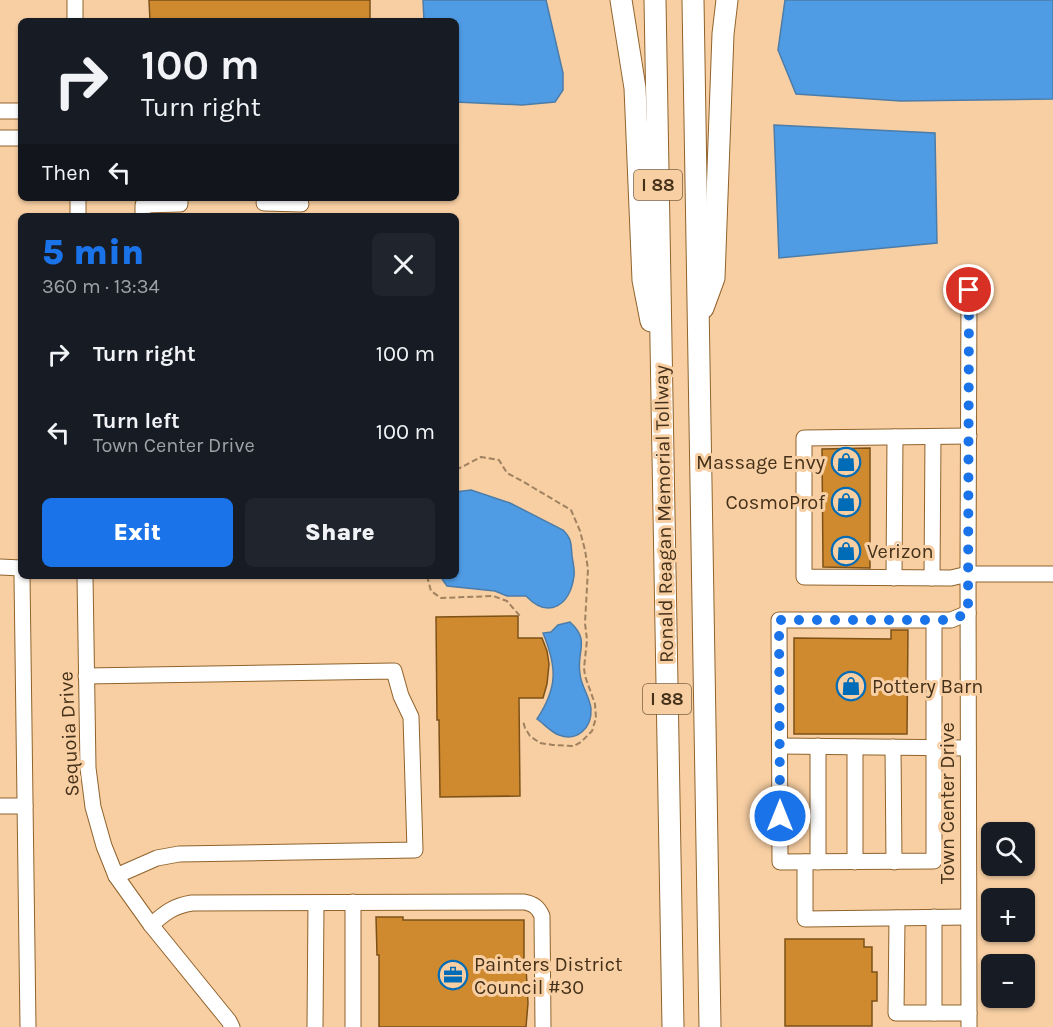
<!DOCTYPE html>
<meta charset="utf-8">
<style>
:root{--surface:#171b24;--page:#20242c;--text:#f1f3f6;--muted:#9ea1a6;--accent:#1a73e8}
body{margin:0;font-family:Karla,sans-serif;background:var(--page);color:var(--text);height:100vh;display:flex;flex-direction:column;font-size:22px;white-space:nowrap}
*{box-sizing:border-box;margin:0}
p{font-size:20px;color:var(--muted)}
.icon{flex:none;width:33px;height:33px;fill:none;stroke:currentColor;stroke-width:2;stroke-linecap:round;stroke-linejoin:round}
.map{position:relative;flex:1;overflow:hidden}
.drawer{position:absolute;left:18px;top:213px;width:441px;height:366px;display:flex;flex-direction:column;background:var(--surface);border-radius:9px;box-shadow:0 2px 4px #0004}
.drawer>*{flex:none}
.top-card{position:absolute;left:18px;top:18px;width:441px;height:183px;border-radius:9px;box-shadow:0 2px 4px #0004;background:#171b24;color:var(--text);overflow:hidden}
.tools{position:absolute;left:981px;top:822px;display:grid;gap:12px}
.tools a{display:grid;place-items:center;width:54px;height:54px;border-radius:9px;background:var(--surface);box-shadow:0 2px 4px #0004;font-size:30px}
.pin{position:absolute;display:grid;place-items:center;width:51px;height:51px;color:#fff;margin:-26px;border:3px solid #fff;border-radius:50%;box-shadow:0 2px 6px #0007}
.me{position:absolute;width:66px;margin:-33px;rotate:0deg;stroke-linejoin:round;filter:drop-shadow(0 0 4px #0008)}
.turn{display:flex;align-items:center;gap:21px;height:126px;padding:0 24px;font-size:27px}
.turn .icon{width:78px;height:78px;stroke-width:2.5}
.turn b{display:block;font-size:42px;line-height:51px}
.then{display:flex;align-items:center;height:57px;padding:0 24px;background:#0003;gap:12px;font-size:22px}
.round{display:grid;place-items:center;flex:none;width:63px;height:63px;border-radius:9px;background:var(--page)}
.overview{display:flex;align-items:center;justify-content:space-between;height:102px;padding:0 24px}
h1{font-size:36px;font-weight:800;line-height:45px;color:var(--accent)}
.primary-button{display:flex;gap:12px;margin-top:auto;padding:12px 24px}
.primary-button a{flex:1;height:69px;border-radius:9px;background:var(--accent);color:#fff;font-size:24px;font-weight:800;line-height:69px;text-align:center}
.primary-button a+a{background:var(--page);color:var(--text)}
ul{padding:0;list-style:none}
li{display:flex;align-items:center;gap:18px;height:78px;padding:0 24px}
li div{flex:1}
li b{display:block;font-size:22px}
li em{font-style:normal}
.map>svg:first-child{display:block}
.water{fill:#4f9ce5;stroke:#4c7ca8;stroke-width:1.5}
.building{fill:#cf8a2f;stroke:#7d5118;stroke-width:1.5}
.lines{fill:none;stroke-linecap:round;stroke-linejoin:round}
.minor-casing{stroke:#90632c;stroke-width:17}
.highway-casing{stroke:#90632c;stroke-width:23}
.path{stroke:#a08160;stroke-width:2;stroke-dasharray:6 3;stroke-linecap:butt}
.minor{stroke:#fff;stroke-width:15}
.highway{stroke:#fff;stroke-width:21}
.route{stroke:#1a73e8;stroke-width:10;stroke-dasharray:0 18}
.labels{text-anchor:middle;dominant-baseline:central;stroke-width:6;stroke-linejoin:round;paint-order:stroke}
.shield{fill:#f8cfa3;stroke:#7b6043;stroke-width:1.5}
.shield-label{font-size:18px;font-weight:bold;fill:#45311a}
.poi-label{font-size:20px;fill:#45311a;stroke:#f8cfa3;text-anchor:start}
.street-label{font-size:20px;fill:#45311a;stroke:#f8cfa3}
</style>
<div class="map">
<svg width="1053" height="1027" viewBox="0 0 1053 1027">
<rect width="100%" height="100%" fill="#f8cfa3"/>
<g class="water">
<polygon points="423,0 546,0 563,73 563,90 555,102 522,105 456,102 456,21 424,21"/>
<polygon points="785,0 1053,0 1053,99 901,101 796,94 778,50"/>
<polygon points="774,125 935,133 937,243 779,258"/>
<path d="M471,490L510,503L563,530C572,539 571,544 572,556C573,563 575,570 574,576C570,605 549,620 526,596H507L495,591L447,586L440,576H456V492Z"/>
<path d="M570,622C591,641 576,651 580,674C581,686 590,697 591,709C592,728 577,742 559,735C552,733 543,723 537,719C558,687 557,667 543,633L551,632L558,625Z"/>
</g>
<g class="building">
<polygon points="149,0 370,0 370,21 150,21"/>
<polygon points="870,448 870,568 823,567 822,449"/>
<polygon points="518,616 518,638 542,638 547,651 549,664 547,684 543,698 519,698 520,796 440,797 439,720 437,720 436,617"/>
<polygon points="891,630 908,630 907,734 794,734 794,638 891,639"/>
<polygon points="376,917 403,917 403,920 524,920 524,967 526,967 528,1003 526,1027 379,1027 379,955 377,955"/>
<polygon points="785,939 864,939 864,947 872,947 872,972 877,972 877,1001 872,1001 872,1026 785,1026"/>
</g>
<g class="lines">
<g class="minor-casing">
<g id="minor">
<polyline points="75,0 75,21"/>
<polyline points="0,111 21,111"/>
<polyline points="0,138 21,138"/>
<polyline points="78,198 78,216"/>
<polyline points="264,203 301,204"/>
<polyline points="143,216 143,205 180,204 180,198"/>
<polyline points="969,436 804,438 804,577 951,578 968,574 1053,574"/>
<polyline points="0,567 21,568"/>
<polyline points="22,576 28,1027"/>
<polyline points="85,576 88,768 93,807 104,846 116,876 151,925 229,1021 232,1027"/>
<polyline points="894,578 895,437"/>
<polyline points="932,578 933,437"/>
<polyline points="934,620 934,861 780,862 779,620 951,620 968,613"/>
<polyline points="86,676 394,671 401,696 411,717 415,850 179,854 157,858 116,876"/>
<polyline points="780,746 968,748"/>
<polyline points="893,747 894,862"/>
<polyline points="0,806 25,806"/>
<polyline points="805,862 805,919 968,917"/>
<polyline points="818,862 818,746"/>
<polyline points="855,862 855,747"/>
<polyline points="353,902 353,1027"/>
<polyline points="934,917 934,1013"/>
<polyline points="897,918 896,1013 969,1013"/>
<path d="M151,925C165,913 173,906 192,903L524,902C534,904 538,907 542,916L543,1027"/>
<polyline points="315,1027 316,903"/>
<polyline points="969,1027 968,574 969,290"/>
</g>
</g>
<g class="highway-casing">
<g id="highway">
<polyline points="621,0 635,88 643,280 651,321"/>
<polyline points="655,0 673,1027"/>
<polyline points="693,0 710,1027"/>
<polyline points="703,308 714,278 723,34 727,0"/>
</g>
</g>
<g class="path">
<polyline points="456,470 481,457 499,460 507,473 522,481 571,510 580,531 585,550 588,569 585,623 587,640 584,668 585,676 595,704 596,718 592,731 581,742 574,746 553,745 540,743 530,736 525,728 523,721"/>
<polyline points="427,576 431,591 441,598 493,596 507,601 520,616"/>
</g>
<use href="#minor" class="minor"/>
<use href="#highway" class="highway"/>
</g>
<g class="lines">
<polyline class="route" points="780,816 779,620 951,620 968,613 969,290"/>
</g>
<defs>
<g id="shop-ring" transform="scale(1.5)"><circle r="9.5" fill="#f8cfa3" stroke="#006cb7" stroke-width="1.5"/><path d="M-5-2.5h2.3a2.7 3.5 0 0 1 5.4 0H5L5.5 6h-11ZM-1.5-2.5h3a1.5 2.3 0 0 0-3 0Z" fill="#006cb7"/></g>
<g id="office-ring" transform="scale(1.5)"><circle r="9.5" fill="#f8cfa3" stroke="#006cb7" stroke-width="1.5"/><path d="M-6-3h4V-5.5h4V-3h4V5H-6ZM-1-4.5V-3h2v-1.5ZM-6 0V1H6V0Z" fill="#006cb7"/></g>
</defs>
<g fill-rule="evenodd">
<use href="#shop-ring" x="846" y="462"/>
<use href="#shop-ring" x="846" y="502"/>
<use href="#shop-ring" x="846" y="551"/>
<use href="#shop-ring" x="851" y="686"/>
<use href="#office-ring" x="453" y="975"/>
</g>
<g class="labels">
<g class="shield">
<rect x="634" y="170" width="48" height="30" rx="4.5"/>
<rect x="643" y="684" width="48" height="30" rx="4.5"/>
</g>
<g class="shield-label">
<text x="658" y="185">I 88</text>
<text x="667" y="699">I 88</text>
</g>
<g class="poi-label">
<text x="825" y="462" text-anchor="end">Massage Envy</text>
<text x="825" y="502" text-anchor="end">CosmoProf</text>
<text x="867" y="551">Verizon</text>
<text x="872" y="686">Pottery Barn</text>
<text x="474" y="964">Painters District<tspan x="474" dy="23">Council #30</tspan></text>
</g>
<g class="street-label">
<text transform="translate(664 514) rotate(-91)">Ronald Reagan Memorial Tollway</text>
<text transform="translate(69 734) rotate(-93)">Sequoia Drive</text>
<text transform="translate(947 803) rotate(-90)">Town Center Drive</text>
</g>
</g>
</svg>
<div class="tools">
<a><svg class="icon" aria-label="search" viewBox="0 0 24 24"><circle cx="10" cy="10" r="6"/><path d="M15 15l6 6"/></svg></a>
<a>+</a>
<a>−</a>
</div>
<div class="pin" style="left:969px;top:290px;background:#d93025"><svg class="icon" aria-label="arrive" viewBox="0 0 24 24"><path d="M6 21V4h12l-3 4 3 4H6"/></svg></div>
<svg class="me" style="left:780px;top:816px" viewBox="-20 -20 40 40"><circle r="17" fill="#1a73e8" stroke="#fff" stroke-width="3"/><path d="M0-11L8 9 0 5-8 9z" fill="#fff"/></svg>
<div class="top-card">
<div class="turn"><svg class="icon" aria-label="right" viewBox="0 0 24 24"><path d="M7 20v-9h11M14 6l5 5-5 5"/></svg><div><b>100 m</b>Turn right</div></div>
<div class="then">Then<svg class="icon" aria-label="left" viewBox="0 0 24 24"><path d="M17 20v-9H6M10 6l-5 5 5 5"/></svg></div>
</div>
<section class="drawer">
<div class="overview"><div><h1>5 min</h1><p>360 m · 13:34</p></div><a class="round"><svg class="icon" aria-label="close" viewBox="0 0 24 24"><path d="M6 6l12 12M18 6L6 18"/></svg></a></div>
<ul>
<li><svg class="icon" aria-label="right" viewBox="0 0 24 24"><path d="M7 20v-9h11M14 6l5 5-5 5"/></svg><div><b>Turn right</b></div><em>100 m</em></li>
<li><svg class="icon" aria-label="left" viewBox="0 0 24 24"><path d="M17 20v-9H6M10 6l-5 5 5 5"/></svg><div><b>Turn left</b><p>Town Center Drive</p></div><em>100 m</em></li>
</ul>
<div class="primary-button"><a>Exit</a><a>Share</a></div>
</section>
</div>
